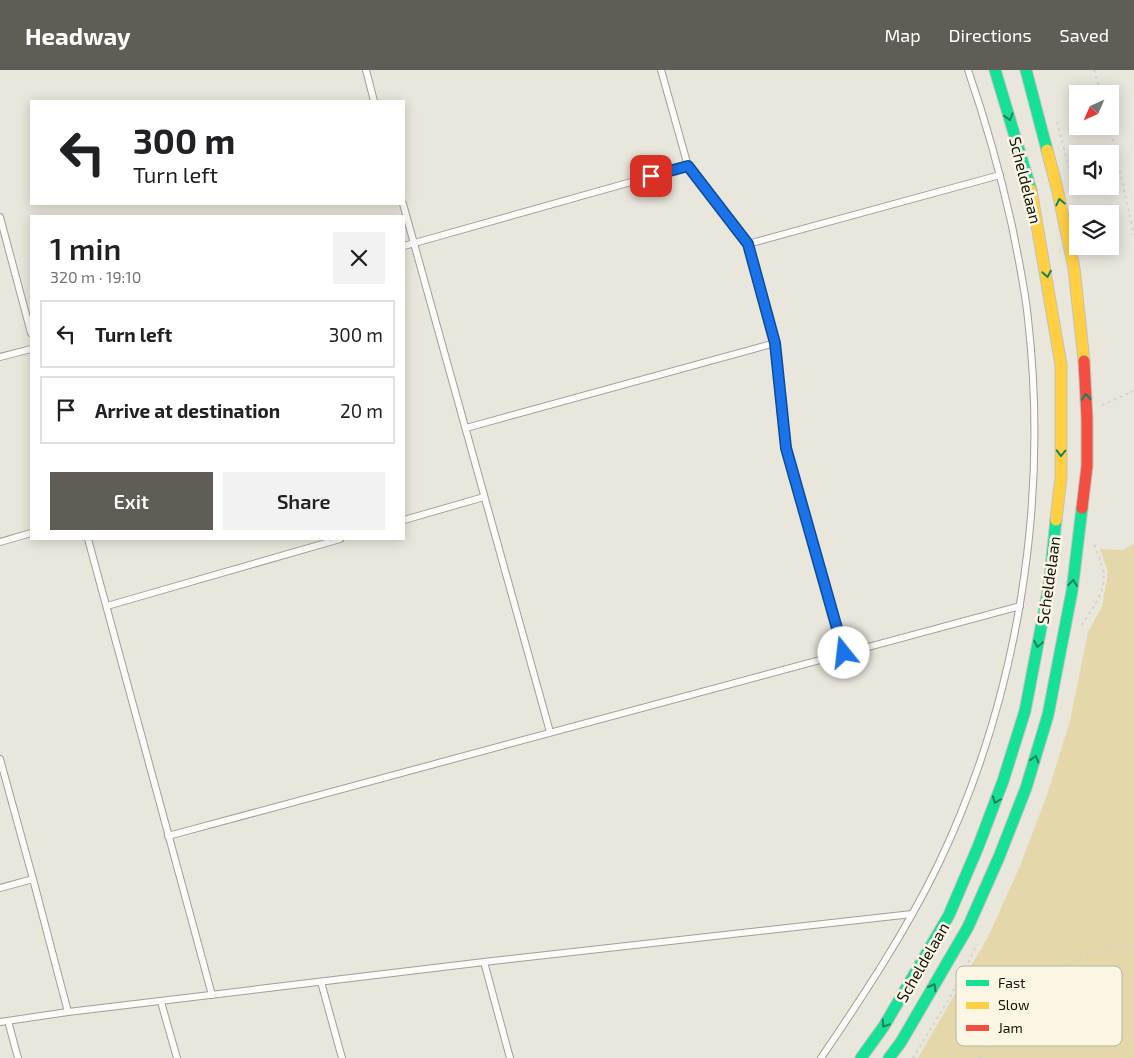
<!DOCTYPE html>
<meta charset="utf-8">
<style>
:root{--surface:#fff;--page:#f2f2f2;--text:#202124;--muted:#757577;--line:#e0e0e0;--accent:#5f5d55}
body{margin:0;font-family:"Exo 2",sans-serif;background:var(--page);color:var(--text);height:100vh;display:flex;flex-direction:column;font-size:19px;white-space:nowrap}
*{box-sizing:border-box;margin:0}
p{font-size:16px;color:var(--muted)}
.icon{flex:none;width:28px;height:28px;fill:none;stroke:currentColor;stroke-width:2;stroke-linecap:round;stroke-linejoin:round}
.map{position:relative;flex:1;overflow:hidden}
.panel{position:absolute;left:30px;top:145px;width:375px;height:325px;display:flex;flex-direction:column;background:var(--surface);border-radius:0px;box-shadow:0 2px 12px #0003}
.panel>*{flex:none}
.guide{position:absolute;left:30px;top:30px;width:375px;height:105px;border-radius:0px;box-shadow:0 2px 12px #0003;background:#fff;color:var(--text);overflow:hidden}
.needle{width:32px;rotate:225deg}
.tools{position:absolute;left:1069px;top:15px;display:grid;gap:10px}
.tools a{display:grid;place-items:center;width:50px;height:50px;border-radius:0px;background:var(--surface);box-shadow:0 2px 12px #0003;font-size:25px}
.pin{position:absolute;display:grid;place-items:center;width:42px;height:42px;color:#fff;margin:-21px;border-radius:10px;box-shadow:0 2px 8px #0006}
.me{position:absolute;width:55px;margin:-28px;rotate:344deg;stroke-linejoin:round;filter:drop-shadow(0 0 4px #0008)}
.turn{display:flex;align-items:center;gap:18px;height:105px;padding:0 20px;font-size:22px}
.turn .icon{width:65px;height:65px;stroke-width:2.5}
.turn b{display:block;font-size:35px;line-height:42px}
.round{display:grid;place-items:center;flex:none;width:52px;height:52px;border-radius:0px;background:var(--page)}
.summary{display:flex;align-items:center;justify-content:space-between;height:85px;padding:0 20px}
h1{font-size:30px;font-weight:600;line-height:38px}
.action{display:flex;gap:10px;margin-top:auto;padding:10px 20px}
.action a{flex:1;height:58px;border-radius:0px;background:var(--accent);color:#fff;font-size:20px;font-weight:600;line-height:58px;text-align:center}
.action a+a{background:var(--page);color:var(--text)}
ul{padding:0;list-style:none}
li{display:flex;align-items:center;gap:15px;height:68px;margin:0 10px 8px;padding:0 10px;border:2px solid var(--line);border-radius:0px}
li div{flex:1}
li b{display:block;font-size:19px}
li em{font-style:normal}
header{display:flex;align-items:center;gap:30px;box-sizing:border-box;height:70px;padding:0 25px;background:var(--accent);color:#fff}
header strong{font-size:24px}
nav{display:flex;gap:28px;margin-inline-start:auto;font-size:18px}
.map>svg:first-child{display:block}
.green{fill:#e4d8ab}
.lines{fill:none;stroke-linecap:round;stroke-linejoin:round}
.lane-casing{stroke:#a19f98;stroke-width:8}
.fast-casing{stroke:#c4c2bd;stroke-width:13}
.slow-casing{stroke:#c4c2bd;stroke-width:13}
.jam-casing{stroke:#c4c2bd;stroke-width:13}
.path{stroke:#d4d2cf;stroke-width:2;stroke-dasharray:2.5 4;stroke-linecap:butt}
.lane{stroke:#fcfbfa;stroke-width:6}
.fast{stroke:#16e098;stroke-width:11}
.slow{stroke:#ffcf43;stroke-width:11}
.jam{stroke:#f24e42;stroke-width:11}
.oneway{stroke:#158459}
.route-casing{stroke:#114b97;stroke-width:12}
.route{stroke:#1a73e8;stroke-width:9}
.labels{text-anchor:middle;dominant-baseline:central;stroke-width:5;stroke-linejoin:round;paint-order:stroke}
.street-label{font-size:16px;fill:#14130c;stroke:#fbf6e4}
.key{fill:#fbf6e4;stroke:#b6b2a3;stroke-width:1}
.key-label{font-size:14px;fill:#14130c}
</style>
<header>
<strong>Headway</strong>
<nav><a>Map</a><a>Directions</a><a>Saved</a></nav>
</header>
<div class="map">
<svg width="1134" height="988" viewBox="0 0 1134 988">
<rect width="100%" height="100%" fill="#e9e6dc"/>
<polygon class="green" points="1134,474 1134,988 918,988 988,867 1020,796 1047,725 1070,651 1088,562 1102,537 1108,502 1100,479 1123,480"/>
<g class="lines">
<g class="lane-casing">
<g id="lane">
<polyline points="366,0 374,31"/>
<polyline points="661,0 688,96 748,174 775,273 785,378 844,583"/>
<polyline points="403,134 550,662"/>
<polyline points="0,147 31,263"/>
<polyline points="748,174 1000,105"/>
<polyline points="404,176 688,96"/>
<polyline points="0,287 31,279"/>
<polyline points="466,358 775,273"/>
<polyline points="404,450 484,427"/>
<polyline points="88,469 212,925"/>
<polyline points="0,472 31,463"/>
<polyline points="107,536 340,469"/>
<polyline points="0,689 33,809 68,942"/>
<polyline points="168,766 1020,536"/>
<polyline points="0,818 33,809"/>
<polyline points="484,892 510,988"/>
<polyline points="321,912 342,988"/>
<polyline points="161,932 177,988"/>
<polyline points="8,951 18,988"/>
<polyline points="0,952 68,942 484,892 912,844"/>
<path d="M821,988C863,926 905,863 938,795C1018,628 1049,433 1028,249C1025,218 1018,187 1012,156C1000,102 986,52 968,0"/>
</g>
</g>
<g class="fast-casing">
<g id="fast">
<polyline points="995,0 1031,120"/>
<polyline points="1026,0 1047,80"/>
<polyline points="861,988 884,956 949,845 978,777 1003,711 1025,641 1049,516 1056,450"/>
<polyline points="889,988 901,972 968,857 999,787 1026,718 1048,645 1072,521 1082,438"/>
</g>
</g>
<g class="slow-casing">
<g id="slow">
<polyline points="1047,80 1057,118 1074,198 1084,291"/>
<polyline points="1031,120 1061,295 1061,407 1056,450"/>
</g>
</g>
<g class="jam-casing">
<polyline id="jam" points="1082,438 1087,396 1087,349 1084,291"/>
</g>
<g class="path">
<polyline points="1094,0 1101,24"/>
<polyline points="1057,52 1071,106"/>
<polyline points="1110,56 1134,165"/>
<polyline points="1078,135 1080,144"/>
<polyline points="1102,335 1134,321"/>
<path d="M1082,555C1092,538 1107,522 1103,501C1102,492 1097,483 1094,474"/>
<polyline points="913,988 947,932 966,898 977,874"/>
<path d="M979,988C1020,937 1060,875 1134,877"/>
</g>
<use href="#lane" class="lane"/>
<use href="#fast" class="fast"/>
<use href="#slow" class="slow"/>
<use href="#jam" class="jam"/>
</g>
<defs><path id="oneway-chevron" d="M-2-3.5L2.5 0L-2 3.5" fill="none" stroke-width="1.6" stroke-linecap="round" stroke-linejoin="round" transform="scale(1.25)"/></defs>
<g class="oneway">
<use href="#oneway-chevron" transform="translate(1009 47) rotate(74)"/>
<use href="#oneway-chevron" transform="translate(1060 132) rotate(-102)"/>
<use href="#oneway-chevron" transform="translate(1047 204) rotate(80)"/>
<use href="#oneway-chevron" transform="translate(1086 327) rotate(-93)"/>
<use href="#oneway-chevron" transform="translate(1061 383) rotate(91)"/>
<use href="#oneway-chevron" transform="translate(1073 513) rotate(-83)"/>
<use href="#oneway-chevron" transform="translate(1038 574) rotate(101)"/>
<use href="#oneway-chevron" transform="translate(1035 689) rotate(-73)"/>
<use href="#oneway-chevron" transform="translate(996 730) rotate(111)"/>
<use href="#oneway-chevron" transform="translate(933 917) rotate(-60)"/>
<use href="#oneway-chevron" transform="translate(885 954) rotate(123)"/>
</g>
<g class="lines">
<g class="route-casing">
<polyline id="route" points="651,106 688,96 748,174 775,273 786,378 844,583"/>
</g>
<use href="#route" class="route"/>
</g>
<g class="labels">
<g class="street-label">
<text transform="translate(1026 110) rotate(76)">Scheldelaan</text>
<text transform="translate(1048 510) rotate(-82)">Scheldelaan</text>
<text transform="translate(922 892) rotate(-60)">Scheldelaan</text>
</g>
</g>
<rect x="956" y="896" width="166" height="80" rx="8" class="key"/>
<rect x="966" y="910" width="23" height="6" fill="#16e098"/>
<rect x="966" y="932" width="23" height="7" fill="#ffcf43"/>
<rect x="966" y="955" width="23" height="6" fill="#f24e42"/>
<g class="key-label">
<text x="998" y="918">Fast</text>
<text x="998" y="940">Slow</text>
<text x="998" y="963">Jam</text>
</g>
</svg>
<div class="tools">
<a><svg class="needle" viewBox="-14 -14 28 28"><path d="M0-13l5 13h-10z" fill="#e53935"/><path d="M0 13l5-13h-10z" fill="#757577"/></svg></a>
<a><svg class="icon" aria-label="sound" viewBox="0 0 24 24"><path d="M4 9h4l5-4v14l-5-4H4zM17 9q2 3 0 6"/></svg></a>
<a><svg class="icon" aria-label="layers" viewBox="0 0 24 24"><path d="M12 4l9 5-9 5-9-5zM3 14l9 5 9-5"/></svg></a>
</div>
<div class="pin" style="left:651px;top:106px;background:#d93025"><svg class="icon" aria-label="arrive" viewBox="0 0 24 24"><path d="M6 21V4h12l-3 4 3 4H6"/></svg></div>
<svg class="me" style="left:844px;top:583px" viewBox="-20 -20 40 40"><circle r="19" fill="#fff"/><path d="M0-13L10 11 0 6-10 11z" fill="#1a73e8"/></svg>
<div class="guide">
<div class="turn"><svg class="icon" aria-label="left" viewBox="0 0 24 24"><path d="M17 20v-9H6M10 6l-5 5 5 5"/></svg><div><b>300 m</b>Turn left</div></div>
</div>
<section class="panel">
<div class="summary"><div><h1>1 min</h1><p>320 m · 19:10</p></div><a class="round"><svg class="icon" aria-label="close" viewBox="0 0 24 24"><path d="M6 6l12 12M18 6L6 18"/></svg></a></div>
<ul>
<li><svg class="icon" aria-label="left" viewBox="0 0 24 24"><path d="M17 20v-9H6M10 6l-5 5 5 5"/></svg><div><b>Turn left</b></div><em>300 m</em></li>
<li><svg class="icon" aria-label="arrive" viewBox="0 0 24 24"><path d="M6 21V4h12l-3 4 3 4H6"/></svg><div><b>Arrive at destination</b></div><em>20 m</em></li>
</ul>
<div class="action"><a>Exit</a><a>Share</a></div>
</section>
</div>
